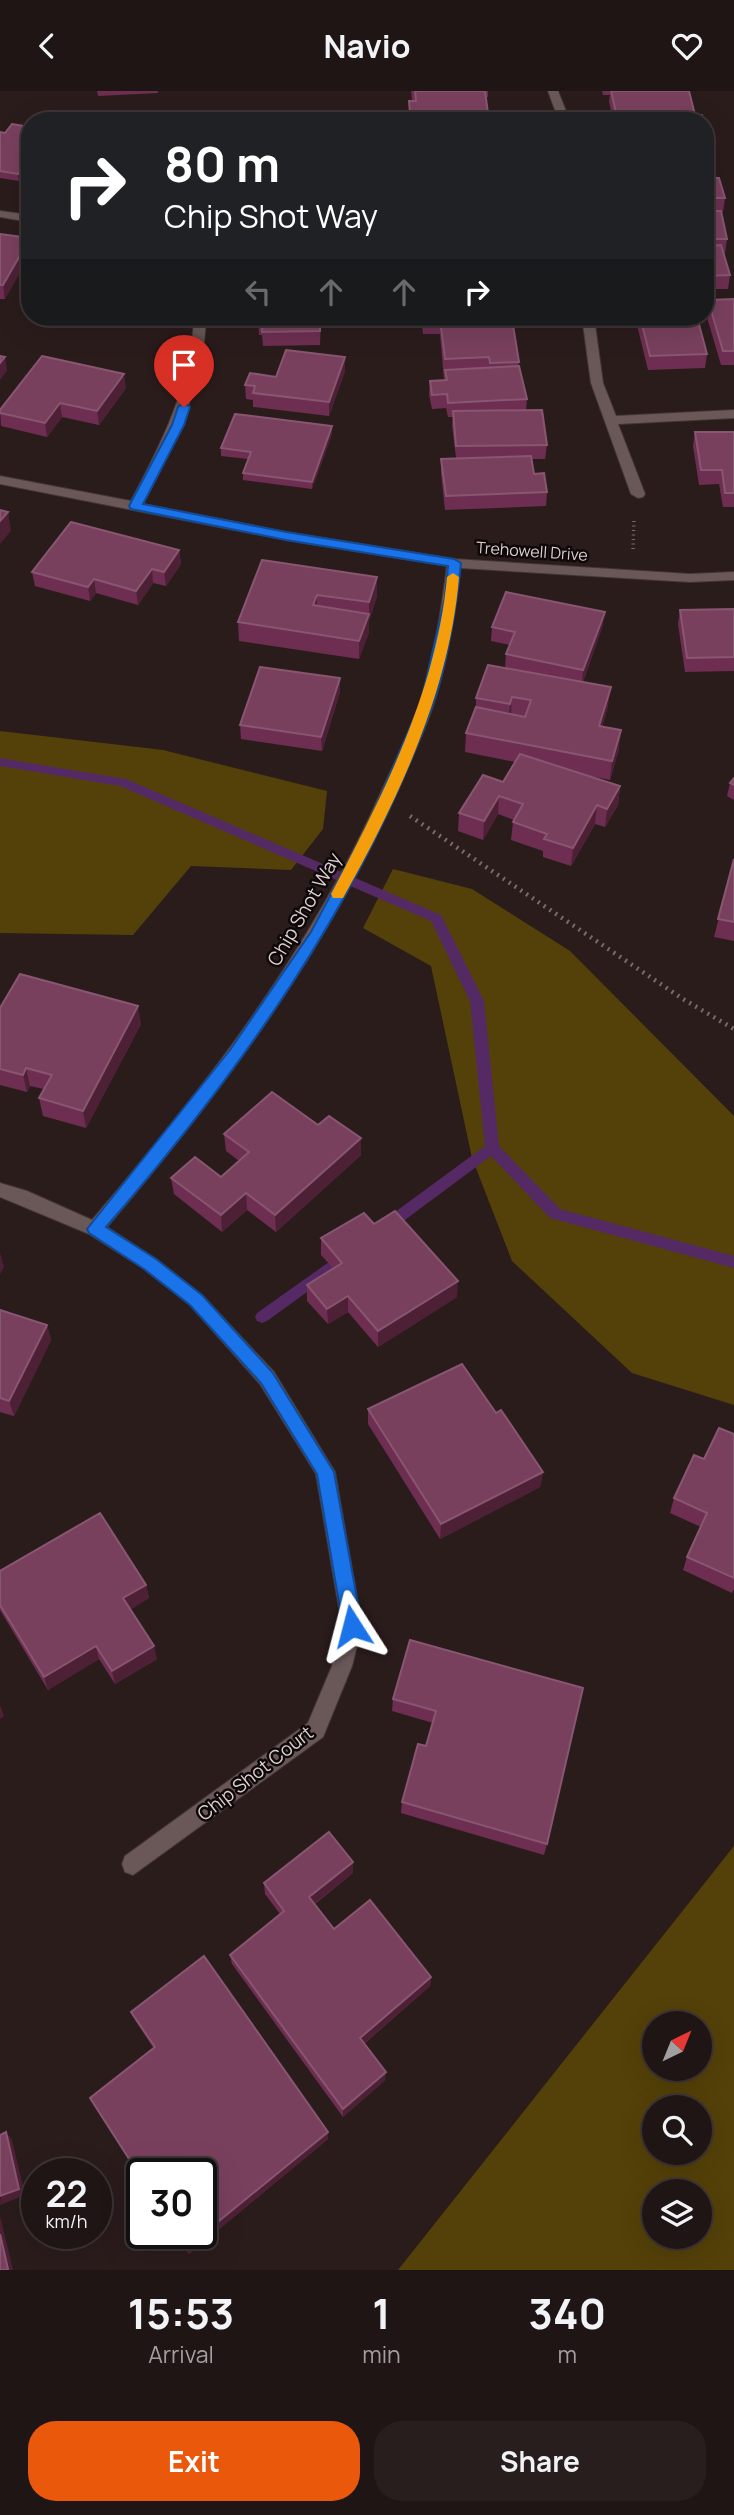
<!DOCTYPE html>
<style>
:root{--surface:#201515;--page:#281e1e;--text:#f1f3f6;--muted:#a29fa0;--line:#3d3434;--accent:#ea580c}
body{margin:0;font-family:Manrope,sans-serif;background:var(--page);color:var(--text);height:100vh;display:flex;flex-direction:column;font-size:26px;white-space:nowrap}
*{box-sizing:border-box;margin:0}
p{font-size:23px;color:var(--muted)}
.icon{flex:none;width:38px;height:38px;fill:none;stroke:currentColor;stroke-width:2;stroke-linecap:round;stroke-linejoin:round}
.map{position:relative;height:2179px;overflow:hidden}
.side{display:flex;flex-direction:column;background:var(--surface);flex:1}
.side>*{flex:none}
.banner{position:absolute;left:21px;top:21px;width:693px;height:214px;border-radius:28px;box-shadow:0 7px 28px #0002,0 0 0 2px var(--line);background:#202124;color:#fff;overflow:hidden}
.needle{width:46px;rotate:43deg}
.controls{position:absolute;left:642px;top:1920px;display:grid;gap:14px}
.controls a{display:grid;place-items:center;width:70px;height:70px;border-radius:50%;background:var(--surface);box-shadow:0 7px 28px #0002,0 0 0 2px var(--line);font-size:35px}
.speed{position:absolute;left:21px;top:2067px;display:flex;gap:14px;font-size:35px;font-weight:700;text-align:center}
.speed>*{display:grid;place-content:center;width:91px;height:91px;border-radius:50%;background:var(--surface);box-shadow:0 7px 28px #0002,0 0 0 2px var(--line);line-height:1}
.speed small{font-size:18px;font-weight:400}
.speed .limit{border:4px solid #111;border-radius:10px;background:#fff;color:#111}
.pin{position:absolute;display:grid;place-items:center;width:60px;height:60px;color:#fff;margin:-72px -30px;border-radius:50% 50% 50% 0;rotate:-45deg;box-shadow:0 0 7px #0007}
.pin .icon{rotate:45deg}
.me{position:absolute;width:77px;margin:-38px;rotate:351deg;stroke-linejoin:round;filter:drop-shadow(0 0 5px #0008)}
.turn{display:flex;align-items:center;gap:24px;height:147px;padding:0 28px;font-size:32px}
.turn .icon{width:91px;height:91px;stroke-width:2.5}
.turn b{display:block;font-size:49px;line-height:60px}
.lanes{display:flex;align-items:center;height:66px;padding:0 28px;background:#0003;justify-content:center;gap:35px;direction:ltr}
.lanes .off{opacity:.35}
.eta{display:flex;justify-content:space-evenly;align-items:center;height:119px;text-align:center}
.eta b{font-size:42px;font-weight:700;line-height:49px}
.action{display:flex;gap:14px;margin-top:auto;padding:14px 28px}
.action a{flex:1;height:80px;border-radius:28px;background:var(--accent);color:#fff;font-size:28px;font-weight:700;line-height:80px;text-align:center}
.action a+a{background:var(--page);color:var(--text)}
header{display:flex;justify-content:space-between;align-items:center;height:91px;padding:0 28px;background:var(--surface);font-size:32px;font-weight:700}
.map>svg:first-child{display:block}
.green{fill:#544109;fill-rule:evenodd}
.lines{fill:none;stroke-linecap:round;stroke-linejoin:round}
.stream{fill:#552a64;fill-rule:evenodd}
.minor-casing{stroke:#433736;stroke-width:2}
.path-far1{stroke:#776a69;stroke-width:3.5;stroke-dasharray:1 3.5;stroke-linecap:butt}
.path{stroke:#776a69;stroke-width:4.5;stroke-dasharray:2 5;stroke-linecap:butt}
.minor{fill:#695857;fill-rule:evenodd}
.wall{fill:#6d2e51}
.shaded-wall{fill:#4e2036}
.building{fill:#79405e;stroke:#885670;stroke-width:2}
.route{fill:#1a73e8;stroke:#114b97;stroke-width:2}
.slow{fill:#f59e0b}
.labels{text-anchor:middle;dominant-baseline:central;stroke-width:5;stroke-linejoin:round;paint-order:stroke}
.far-street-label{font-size:16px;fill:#dad0cf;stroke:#0f0808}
.street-label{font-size:19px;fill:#dad0cf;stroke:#0f0808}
</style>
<header><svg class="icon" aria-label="back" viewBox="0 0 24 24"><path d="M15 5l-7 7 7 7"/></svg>Navio<svg class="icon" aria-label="heart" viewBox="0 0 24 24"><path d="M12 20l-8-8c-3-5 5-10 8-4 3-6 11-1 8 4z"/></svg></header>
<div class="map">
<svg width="734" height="2179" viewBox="0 0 734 2179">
<rect width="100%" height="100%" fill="#2b1c1c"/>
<g class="green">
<polygon points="0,640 163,659 327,700 323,738 291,779 191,775 133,844 0,842"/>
<polygon points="393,778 472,798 570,860 734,1025 734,1314 632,1282 512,1170 472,1067 431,875 363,837"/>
<path d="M734,1755V2179H398ZM654,1932H700V1978H654ZM654,2016H700V2062H654ZM654,2100H700V2146H654Z"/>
</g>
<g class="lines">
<g class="stream">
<polygon points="0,667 126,688 441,824 484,910 499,1055 560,1118 734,1165 734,1177 550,1127 491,1065 390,1140 380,1140 378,1136 380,1132 485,1055 470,910 431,830 120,695 0,675"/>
<polygon points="346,1159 351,1161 353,1165 351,1169 267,1230 262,1232 257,1230 255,1226 257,1222"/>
</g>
<g class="minor-casing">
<g id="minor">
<polygon points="548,0 558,0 570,30 559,30"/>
<polygon points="0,120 30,124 30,131 0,126"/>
<path d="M194,226H206C204,295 175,352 143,413L286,441L454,468L690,483L734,481V489L690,491L460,477C455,522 448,568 434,612C424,643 410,671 397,700C326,862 221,1002 107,1136L156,1168L202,1204L274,1281L335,1381L362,1535L352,1575L323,1646L133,1784L125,1781L122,1773L125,1765L308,1632L332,1575L342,1535L316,1383L260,1293L190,1214L144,1178L89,1143L0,1106V1092L27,1100L92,1129C206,996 311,859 382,699C395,670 410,641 420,611C434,567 441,521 447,475L286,449L0,393V385L131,410C162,351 191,295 194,226Z"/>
<polygon points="582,226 594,226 603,292 616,325 734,319 734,327 618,333 645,403 643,406 638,407 631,403 591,292"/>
</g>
</g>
<polyline class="path-far1" points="633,458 634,429"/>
<polyline class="path" points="410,725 683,908 734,938"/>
<use href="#minor" class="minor"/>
</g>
<g class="wall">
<polygon points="97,0 158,0 158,2 98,5"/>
<polygon points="411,0 488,0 488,6 485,6 487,27 503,30 409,30 409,10 415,10 415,9 412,9"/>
<polygon points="602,0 689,0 694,20 694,24 704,30 613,30 609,10 610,4 603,4"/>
<polygon points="12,33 19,90 0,87 0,41 5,42"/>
<polygon points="705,34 707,41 705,55"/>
<polygon points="705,87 725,107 723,121 721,121 727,148 725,162 724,162 730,184 728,198 705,198"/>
<polygon points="0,143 5,208 0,208"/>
<polygon points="30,194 30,214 28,213 26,199"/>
<polygon points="734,208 734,274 721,274 706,223 708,209"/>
<polygon points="258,226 321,226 320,254 263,255 262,244 259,244"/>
<polygon points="421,226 513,226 512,234 519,275 527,308 526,319 547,354 545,368 532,368 534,383 547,401 546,415 445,419 441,382 441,368 456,367 452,334 453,326 448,326 446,317 432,318 429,304 430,290 444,289 440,243 423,243"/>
<polygon points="635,226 697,226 707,263 705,277 648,279"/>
<polygon points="345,266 345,280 329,325 253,316 253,309 246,308 245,294"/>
<polygon points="126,297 99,334 62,326 47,346 1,335 0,319"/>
<polygon points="695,341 734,341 734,416 723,416 719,393 699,394 693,355"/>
<polygon points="332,343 312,398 243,389 243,382 248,368 221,365 221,357"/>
<polygon points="179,459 181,473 166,495 153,492 138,514 96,502 90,510 35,495 32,481"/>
<polygon points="262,469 377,505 369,530 369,541 359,568 239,550 238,531"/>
<polygon points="734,518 734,580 685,581 678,533 680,519"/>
<polygon points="603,534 583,591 608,615 602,636 619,658 610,689 585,684 620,695 618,714 605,736 595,733 571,775 543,766 543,760 511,749 513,731 514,729 498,723 483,749 458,740 459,722 503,691 515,671 465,661 466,642 476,616 476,607 505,577 506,563 510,554 491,550 492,536"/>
<polygon points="340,601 322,660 241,648 240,634"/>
<polygon points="734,687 734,709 727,705 730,692"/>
<polygon points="734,768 734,850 714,846"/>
<polygon points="0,917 141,933 86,1037 43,1025 39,1007 44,998 30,995 27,1001 0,994"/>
<polygon points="318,1034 361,1047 361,1064 276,1141 247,1119 222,1141 174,1103 171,1087 221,1086 239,1070 226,1060 224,1043"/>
<polygon points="374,1133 457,1206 378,1256 348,1221 328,1233 307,1210 307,1194 333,1177 321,1164 321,1147"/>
<polygon points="0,1219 47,1234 51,1249 14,1325 0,1321"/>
<polygon points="368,1318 496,1322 543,1381 540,1396 440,1448 368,1333"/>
<polygon points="734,1343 734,1498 732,1502 683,1479 687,1466 701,1436 670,1422 674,1407 704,1368"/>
<polygon points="0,1480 146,1494 149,1507 130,1518 157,1568 115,1593 99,1568 48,1599 0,1519"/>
<polygon points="410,1549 547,1753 544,1764 401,1722 402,1711 426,1655 433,1632 392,1620 393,1608"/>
<polygon points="353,1771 353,1782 315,1813 334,1838 431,1886 430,1895 364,1953 385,1989 343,2026 232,1873 230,1864 280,1823 265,1803 264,1792"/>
<polygon points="131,1921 328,2048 189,2163 175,2142 201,2142 142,2082 142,2090 90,2007 154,1958 135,1929"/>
</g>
<g class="shaded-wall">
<polygon points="30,68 30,77 19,90 18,83"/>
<polygon points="30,148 30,165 5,208 3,194"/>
<polygon points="5,266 7,280 0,289 0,272"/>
<polygon points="345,266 345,280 329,325 329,311"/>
<polygon points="124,283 126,297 99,334 97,320"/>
<polygon points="60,312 62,326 47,346 45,332"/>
<polygon points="332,335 332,343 312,398 312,391"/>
<polygon points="8,421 11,440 0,453 0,430"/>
<polygon points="179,459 181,473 166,495 164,481"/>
<polygon points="152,478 153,492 138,514 136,500"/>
<polygon points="377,486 377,505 369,530 369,541 359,568 359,550 369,523 369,511"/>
<polygon points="94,488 96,502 90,510 88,496"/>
<polygon points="317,504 317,522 313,514"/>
<polygon points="605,521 603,534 582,593 583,579"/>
<polygon points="340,587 340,601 322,660 321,646"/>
<polygon points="611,596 608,615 597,654 599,635"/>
<polygon points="512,606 511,624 508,631 510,613"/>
<polygon points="621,639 619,658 610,689 612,670"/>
<polygon points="620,695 618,714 605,736 607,718"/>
<polygon points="499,705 498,723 483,749 484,730"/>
<polygon points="597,714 595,733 571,775 573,757"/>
<polygon points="138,915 141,933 86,1037 83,1020"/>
<polygon points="26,977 30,995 27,1001 23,984"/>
<polygon points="361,1047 361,1064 276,1141 275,1124"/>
<polygon points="246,1102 247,1119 222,1141 221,1124"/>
<polygon points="0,1162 4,1176 0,1183"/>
<polygon points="458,1190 457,1206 378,1256 378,1240"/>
<polygon points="348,1205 348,1221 328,1233 327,1218"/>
<polygon points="47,1234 51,1249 14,1325 9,1310"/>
<polygon points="543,1381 540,1396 440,1448 441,1433"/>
<polygon points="146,1494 149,1507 127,1521 123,1507"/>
<polygon points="96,1555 99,1568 48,1599 44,1586"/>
<polygon points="154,1555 157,1568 115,1593 112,1580"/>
<polygon points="0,1614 4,1625 0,1628"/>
<polygon points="353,1771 353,1782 310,1816 309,1806"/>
<polygon points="431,1886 430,1895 360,1956 360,1947"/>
<polygon points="386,1981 385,1989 343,2026 343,2018"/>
<polygon points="6,2041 12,2049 25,2104 0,2114"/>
<polygon points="328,2041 328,2048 189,2163 186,2157"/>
<polygon points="0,2125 13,2179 5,2179 0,2143"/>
</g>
<g class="building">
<polygon points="415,0 485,0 488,22 410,23 409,10 416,10"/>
<polygon points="611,0 689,0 694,20 616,22"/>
<polygon points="702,24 704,30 623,30 622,26"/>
<polygon points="502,27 503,30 417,30 417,28"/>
<polygon points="12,33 30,36 30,68 18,83 0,80 0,41 5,42"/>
<polygon points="705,87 719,87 725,107 705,107"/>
<polygon points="705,120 721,120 727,148 705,148"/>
<polygon points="0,143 30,147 3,194 0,194"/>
<polygon points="721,154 730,184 705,185 705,155"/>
<polygon points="734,208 734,260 723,260 708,209"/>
<polygon points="258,226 320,226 320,240 262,241 263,230 258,230"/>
<polygon points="423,226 513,226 424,229"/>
<polygon points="640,226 697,226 707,263 650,265"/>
<polygon points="513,234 519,271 490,272 489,266 445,268 441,236"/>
<polygon points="286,259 345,266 329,311 253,302 255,295 245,294 250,282 276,286"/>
<polygon points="0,265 5,266 0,272"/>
<polygon points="42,265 124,283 97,320 60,312 45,332 0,322 0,319"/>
<polygon points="519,275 527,308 448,312 447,303 432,304 430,290 447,289 445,279"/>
<polygon points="542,319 547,354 456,355 453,320"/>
<polygon points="235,323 332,335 312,391 243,382 251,361 221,357"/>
<polygon points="695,341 734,341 734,402 725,402 722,379 701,379"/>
<polygon points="531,365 534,383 544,382 547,401 446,405 441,368"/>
<polygon points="0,419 8,421 0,430"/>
<polygon points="71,431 179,459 164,481 152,478 136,500 94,488 88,496 32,481"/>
<polygon points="262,469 377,486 369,511 317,504 313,514 369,523 359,550 238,531"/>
<polygon points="506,501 605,521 583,579 506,563 515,541 492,536"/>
<polygon points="734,518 734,566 687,567 680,519"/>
<polygon points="488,574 611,596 599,635 621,639 612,670 466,642 476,616 525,626 531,609 512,606 510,613 476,607"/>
<polygon points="260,576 340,587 321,646 240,634"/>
<polygon points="520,663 620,695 607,718 597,714 573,757 544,748 547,743 513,731 523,713 499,705 484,730 459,722 483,684 503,691"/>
<polygon points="734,687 734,694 730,692"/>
<polygon points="734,768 734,831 718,828"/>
<polygon points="20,883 138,915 83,1020 39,1007 52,984 26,977 23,984 0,978 0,917"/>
<polygon points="272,1001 318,1034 329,1025 361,1047 275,1124 246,1102 221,1124 171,1087 195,1066 221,1086 249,1061 224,1043"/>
<polygon points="395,1120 458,1190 378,1240 348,1205 327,1218 307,1194 342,1172 321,1147 364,1122 374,1133"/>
<polygon points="0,1219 47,1234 9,1310 0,1307"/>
<polygon points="462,1273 496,1322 501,1319 543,1381 441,1433 368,1318"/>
<polygon points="719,1337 734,1343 734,1487 687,1466 707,1422 674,1407 694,1364 704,1368"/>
<polygon points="100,1422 146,1494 123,1507 154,1555 112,1580 96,1555 44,1586 0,1514 0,1480"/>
<polygon points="410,1549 583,1597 547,1753 402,1711 418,1653 426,1655 436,1620 393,1608"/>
<polygon points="329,1741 353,1771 309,1806 334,1838 370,1809 431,1886 360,1947 386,1981 343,2018 230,1864 284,1820 264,1792"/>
<polygon points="204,1865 328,2041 186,2157 176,2142 201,2142 201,2082 142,2082 142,2088 90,2007 155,1956 131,1921"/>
<polygon points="6,2041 19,2098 0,2105 0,2044"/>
<polygon points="0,2143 8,2178 5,2179 0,2179"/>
</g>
<path class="route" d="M184,312L190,316L184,334L143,413L286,441L454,468L461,472C457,513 447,574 433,613C363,808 241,981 106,1136L156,1168L202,1204L273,1282L334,1381L362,1535L359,1542L352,1544L346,1542L343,1535L317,1383L261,1292L190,1214L144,1178L89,1142L87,1138L230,959L311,841L370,730L421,611L445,507L448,475L286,449L131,418L129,415L172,334L178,316Z"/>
<path class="slow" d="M453,482L459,486C450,599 398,709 343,807H333L331,803C383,704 437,599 447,486Z"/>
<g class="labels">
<g class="far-street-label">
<text transform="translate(532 460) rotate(4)">Trehowell Drive</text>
</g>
<g class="street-label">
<text transform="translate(304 818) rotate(-60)">Chip Shot Way</text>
<text transform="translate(255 1682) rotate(-38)">Chip Shot Court</text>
</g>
</g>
</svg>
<div class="controls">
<a><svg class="needle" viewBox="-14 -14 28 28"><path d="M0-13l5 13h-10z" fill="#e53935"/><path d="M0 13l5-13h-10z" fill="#a29fa0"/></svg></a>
<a><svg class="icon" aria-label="search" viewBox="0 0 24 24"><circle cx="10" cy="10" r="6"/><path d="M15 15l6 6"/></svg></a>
<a><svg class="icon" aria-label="layers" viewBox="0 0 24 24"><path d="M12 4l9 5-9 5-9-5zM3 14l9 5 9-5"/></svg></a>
</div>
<div class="speed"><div>22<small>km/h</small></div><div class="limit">30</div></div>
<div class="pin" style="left:184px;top:316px;background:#d93025"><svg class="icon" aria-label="arrive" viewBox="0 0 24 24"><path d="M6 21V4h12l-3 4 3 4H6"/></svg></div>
<svg class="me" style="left:352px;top:1535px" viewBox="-20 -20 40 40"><path d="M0-17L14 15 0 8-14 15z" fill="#1a73e8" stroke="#fff" stroke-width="4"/></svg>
<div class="banner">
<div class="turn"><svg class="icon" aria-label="right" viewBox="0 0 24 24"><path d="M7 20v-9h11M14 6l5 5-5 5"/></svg><div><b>80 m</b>Chip Shot Way</div></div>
<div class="lanes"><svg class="icon off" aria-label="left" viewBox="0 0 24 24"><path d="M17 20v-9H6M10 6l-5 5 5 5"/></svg><svg class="icon off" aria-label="ahead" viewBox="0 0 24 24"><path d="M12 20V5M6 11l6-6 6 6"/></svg><svg class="icon off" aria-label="ahead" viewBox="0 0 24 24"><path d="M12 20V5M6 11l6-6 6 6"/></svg><svg class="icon" aria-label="right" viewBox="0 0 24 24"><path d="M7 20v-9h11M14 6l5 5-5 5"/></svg></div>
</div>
</div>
<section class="side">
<div class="eta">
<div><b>15:53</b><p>Arrival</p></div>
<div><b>1</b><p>min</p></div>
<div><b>340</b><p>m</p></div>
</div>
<div class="action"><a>Exit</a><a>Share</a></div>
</section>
